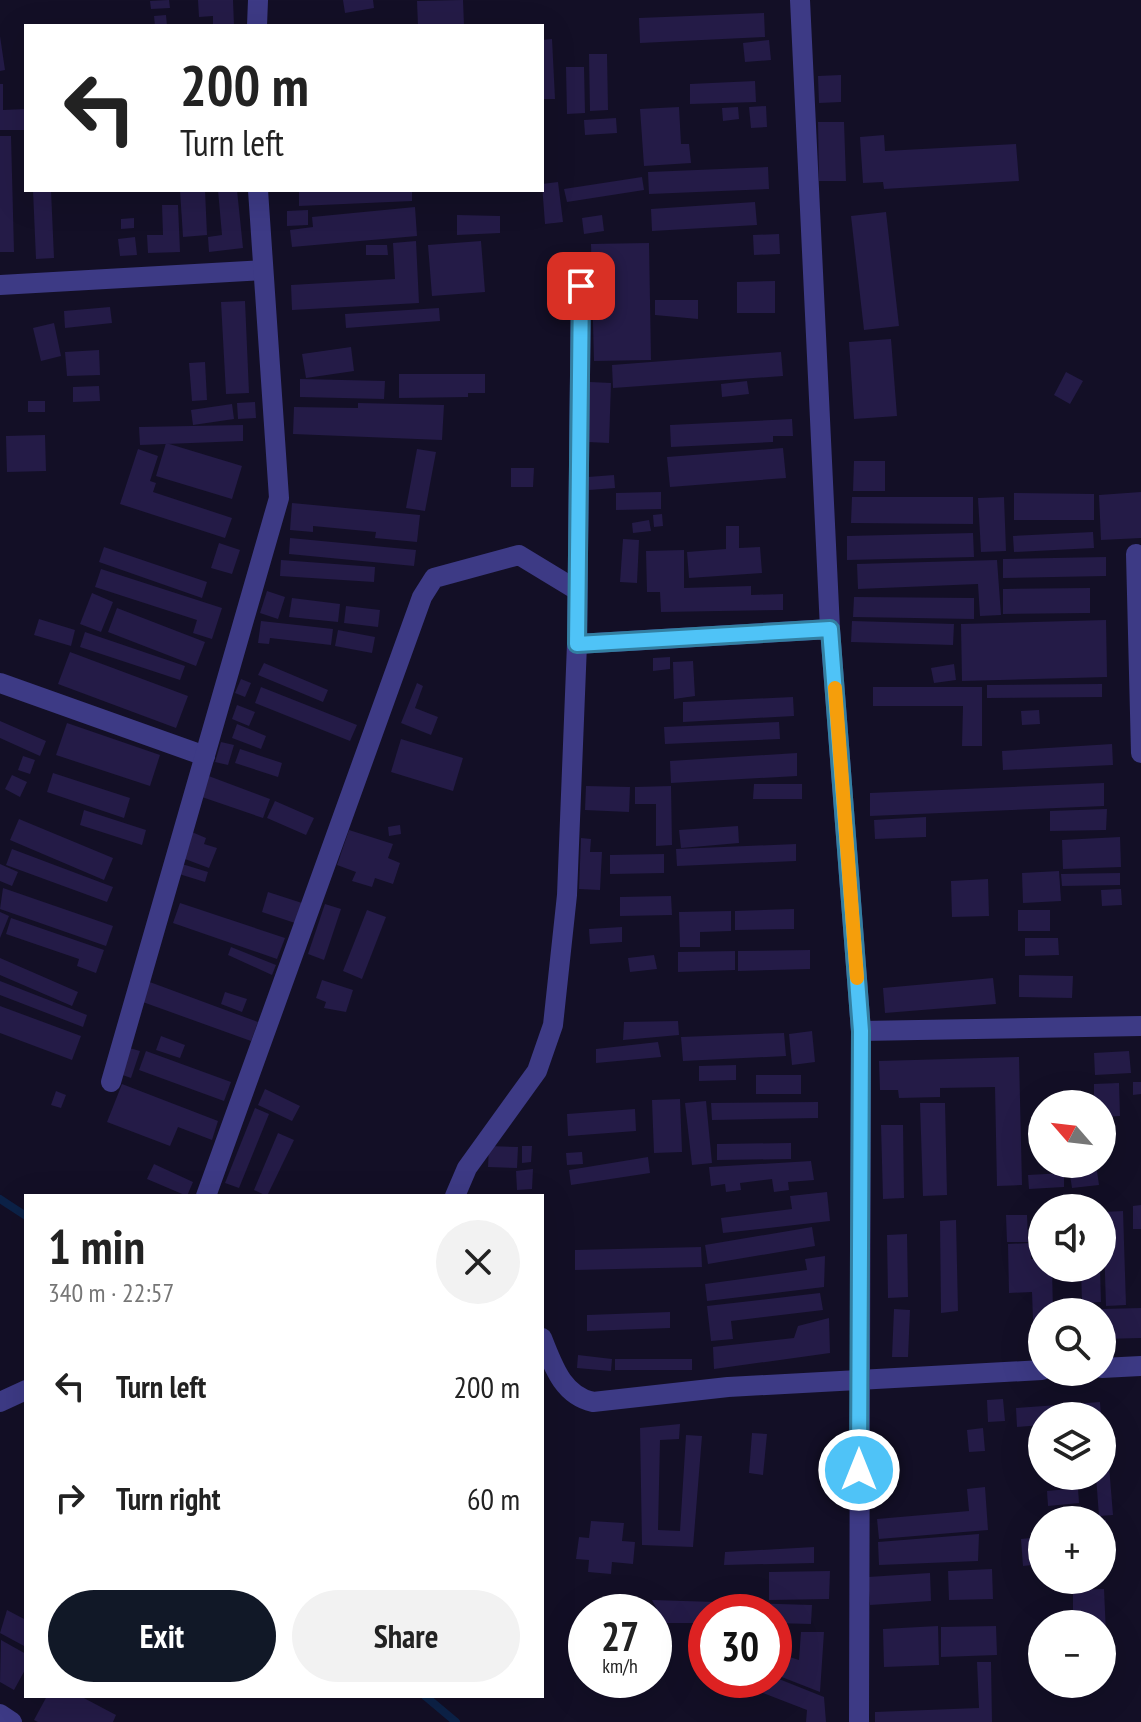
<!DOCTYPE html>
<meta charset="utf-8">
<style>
:root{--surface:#fff;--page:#f2f2f2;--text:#222;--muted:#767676;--accent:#111827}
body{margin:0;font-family:"PT Sans Narrow",sans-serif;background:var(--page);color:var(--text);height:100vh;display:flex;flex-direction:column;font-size:30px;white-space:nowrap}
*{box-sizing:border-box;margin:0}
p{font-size:26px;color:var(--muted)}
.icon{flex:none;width:44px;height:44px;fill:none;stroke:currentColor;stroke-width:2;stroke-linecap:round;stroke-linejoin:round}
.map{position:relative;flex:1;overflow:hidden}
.panel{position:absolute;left:24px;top:1194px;width:520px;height:504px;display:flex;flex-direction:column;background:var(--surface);border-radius:0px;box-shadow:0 8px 32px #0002}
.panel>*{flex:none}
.guide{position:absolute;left:24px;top:24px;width:520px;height:168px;border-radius:0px;box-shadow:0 8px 32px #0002;background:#fff;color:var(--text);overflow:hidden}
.needle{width:52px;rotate:298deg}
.buttons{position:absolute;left:1028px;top:1090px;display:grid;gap:16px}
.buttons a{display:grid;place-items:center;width:88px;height:88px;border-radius:50%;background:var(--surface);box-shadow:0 8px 32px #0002;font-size:40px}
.speed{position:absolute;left:568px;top:1594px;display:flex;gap:16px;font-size:40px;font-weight:700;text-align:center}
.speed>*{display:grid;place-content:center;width:104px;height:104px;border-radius:50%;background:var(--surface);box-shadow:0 8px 32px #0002;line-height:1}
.speed small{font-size:20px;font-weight:400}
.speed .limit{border:12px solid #d22;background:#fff;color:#111}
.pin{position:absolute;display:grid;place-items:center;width:68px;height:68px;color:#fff;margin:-34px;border-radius:16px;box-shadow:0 4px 12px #0006}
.me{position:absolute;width:88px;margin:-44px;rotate:0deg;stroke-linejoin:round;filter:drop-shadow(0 0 6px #0008)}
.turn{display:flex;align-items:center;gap:28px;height:168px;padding:0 24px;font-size:36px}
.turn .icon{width:104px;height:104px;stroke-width:2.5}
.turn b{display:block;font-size:56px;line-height:68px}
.round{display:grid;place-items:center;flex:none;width:84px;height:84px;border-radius:42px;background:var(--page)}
.summary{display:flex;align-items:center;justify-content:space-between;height:136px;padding:0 24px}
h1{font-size:48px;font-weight:800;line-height:60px}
.action{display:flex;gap:16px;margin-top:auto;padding:16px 24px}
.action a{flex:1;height:92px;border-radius:48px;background:var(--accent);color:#fff;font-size:32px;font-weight:800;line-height:92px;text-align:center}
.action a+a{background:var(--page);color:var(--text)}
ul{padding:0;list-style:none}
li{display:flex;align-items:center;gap:24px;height:112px;padding:0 24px}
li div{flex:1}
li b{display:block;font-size:30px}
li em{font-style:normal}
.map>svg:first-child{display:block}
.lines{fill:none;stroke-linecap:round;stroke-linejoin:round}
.stream{stroke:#0c2248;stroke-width:8}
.building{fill:#241b47}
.minor{stroke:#3d3a85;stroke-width:20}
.route-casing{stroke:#337fa1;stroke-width:20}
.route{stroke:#4fc3f7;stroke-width:14}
.slow{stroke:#f59e0b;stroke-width:14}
</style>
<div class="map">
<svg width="1141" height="1722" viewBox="0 0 1141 1722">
<rect width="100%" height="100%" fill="#130f26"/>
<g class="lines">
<g class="stream">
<polyline points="0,1199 26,1216"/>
<polyline points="425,1696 456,1722"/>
</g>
</g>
<g class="building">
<polygon points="169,0 170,8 151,9 150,1"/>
<polygon points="198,0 233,0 234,26 213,26 213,16 199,17"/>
<polygon points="343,0 373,0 374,8 345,13"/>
<polygon points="463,0 464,26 418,26 417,1"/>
<polygon points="764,13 765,37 640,43 639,18"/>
<polygon points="166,15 167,26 155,26 154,16"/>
<polygon points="0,36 5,70 0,71"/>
<polygon points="552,39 555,99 542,99 542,40"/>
<polygon points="769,40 771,60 745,62 743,43"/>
<polygon points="589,54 607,54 608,110 590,111"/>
<polygon points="566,67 584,67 585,113 567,114"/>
<polygon points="841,75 841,102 819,103 818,76"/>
<polygon points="755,81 756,102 690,104 690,84"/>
<polygon points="0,84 3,84 3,110 26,109 26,130 0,130"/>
<polygon points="766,106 767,127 751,128 749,107"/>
<polygon points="679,107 681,144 689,144 691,163 644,166 640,109"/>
<polygon points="738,107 739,119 723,121 722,108"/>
<polygon points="616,118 617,133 585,135 584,120"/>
<polygon points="818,122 844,122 846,181 819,181"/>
<polygon points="884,135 885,151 1016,144 1019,181 884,189 883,182 863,183 860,137"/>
<polygon points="0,136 11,136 14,252 0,252"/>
<polygon points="768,167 769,189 649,194 648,172"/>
<polygon points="642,177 644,190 567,202 564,189"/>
<polygon points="558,182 563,222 545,224 542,184"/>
<polygon points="33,190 51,190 54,258 36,259"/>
<polygon points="180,190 205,190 207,235 183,237"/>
<polygon points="218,190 237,190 243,248 209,252 208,237 222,235"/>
<polygon points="299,190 412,190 412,201 299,206"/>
<polygon points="755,202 757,225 652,231 651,209"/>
<polygon points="162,205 178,205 180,252 148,253 147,235 163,235"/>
<polygon points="415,207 417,236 292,247 290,230 313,227 312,217"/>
<polygon points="308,210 308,225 287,226 287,211"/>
<polygon points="886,212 899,326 864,330 851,216"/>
<polygon points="457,215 500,216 500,233 457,235"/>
<polygon points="602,215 604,231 584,234 582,218"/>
<polygon points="134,218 134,228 121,229 121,219"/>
<polygon points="779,234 780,254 754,255 753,235"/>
<polygon points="135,237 137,255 120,256 118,239"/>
<polygon points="416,241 419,303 292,310 291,285 395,279 393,243"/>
<polygon points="481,241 485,292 432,296 428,245"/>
<polygon points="649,243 651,360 594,361 591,244"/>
<polygon points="366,245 387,245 388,255 366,255"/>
<polygon points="775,281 775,313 737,313 737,282"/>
<polygon points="655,300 698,300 698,319 655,315"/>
<polygon points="245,301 249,393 226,394 221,302"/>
<polygon points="110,307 112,323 65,328 64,311"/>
<polygon points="439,308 440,321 346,328 345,314"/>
<polygon points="54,323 61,356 41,361 33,328"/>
<polygon points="891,339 897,416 854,419 849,342"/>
<polygon points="351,347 354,371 306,378 302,354"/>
<polygon points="99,350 100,375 67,376 65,352"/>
<polygon points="781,352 783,376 613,388 612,365"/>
<polygon points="205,362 207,400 192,401 189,363"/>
<polygon points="1066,372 1083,381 1070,404 1054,395"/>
<polygon points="399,374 485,374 485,393 468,393 468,397 399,398"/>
<polygon points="300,379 385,381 384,399 300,397"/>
<polygon points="747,381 749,394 722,397 721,384"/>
<polygon points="590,382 611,383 609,443 588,442"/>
<polygon points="99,386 100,401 73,402 73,387"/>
<rect x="28" y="401" width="17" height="11"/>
<polygon points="255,402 256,418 238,419 237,403"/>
<polygon points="358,403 444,405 442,440 293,434 294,407 358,408"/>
<polygon points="232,404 234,419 193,425 191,410"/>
<polygon points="792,419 793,436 773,436 773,442 671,447 670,425"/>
<polygon points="243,425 243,441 140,445 139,427"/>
<polygon points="45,435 46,471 7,472 6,436"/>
<polygon points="166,443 242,466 232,499 156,476"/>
<polygon points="783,448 786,478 670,487 667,457"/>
<polygon points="138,449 158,456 150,481 156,483 153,492 232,518 225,538 120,504"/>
<polygon points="417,449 436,452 425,511 406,508"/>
<polygon points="854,461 885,461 885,491 853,491"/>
<polygon points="511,468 534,468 533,487 511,487"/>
<polygon points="614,475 615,488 589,490 588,477"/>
<polygon points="661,492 661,509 616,510 616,493"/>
<polygon points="1141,492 1141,538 1101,540 1099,495"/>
<polygon points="1014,493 1094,494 1094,520 1014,520"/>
<polygon points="852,497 973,497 973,524 851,523"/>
<polygon points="1004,497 1006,551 981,552 978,498"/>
<polygon points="292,503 420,515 417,542 375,538 376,532 313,526 313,532 290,530"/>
<polygon points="662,514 663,526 654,527 653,515"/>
<polygon points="649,520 651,531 633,533 632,523"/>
<polygon points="726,526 739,526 739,548 760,547 762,573 689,578 687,552 726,549"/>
<polygon points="1093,532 1094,548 1014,552 1013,536"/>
<polygon points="973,533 974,557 847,560 847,536"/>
<polygon points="290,538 416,550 414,566 289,554"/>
<polygon points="623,539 639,540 637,583 620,582"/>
<polygon points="219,543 240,550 232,574 211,568"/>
<polygon points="104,547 207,582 202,598 99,562"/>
<polygon points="684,550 684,588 751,586 751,595 783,594 783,610 661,612 660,592 647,592 646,551"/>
<polygon points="1106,557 1106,576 1003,578 1003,559"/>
<polygon points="281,560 375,567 374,582 280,576"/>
<polygon points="997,560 1001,615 980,616 978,584 858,589 857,564"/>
<polygon points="101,569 222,608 212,639 193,633 197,620 95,587"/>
<polygon points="1090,588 1090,613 1003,614 1003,589"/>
<polygon points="267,591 285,597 278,619 260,613"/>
<polygon points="92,593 113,602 101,632 80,624"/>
<polygon points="854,597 974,598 974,619 853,617"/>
<polygon points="292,598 340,604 338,622 289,617"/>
<polygon points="346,606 380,610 378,627 344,623"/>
<polygon points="117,608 205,642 196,666 108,632"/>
<polygon points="39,619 75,630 71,646 34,635"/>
<polygon points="1106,620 1107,677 962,681 961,624"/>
<polygon points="261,621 333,629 331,645 270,638 269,644 258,643"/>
<polygon points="852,621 954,624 953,645 851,642"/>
<polygon points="338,630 375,637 372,653 335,646"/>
<polygon points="85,632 185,666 180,680 80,647"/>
<polygon points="70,652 188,696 176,728 58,684"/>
<polygon points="670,657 670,669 653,671 653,658"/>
<polygon points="693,661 695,696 674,699 673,662"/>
<polygon points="264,663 328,690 323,702 258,675"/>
<polygon points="954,664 956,680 934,683 931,668"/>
<polygon points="241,679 251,683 245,697 235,693"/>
<polygon points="417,683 423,686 415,708 438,717 431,735 401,723"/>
<polygon points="1102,684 1102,697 987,698 987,685"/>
<polygon points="261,687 357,725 350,741 255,703"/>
<polygon points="873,687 982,687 982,746 962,746 963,706 873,706"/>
<polygon points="793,697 794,716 683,722 683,702"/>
<polygon points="237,705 255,712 249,726 232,719"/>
<polygon points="1039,710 1040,724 1022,725 1021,711"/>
<polygon points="0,721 46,741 40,756 0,738"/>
<polygon points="779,722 780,739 665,744 664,727"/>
<polygon points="67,723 160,755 150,786 56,755"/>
<polygon points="237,724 266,736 261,749 232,738"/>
<polygon points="401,739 463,758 453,791 391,772"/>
<polygon points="221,742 234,745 228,765 215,762"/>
<polygon points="1112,744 1113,765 1003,770 1002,751"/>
<polygon points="240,749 282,763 278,777 235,763"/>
<polygon points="797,753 797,776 671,783 670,761"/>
<polygon points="23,756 35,760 30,774 18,770"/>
<polygon points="53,773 130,798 124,818 47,792"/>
<polygon points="12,775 27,782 20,797 5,789"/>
<polygon points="206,775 270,799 263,818 199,796"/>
<polygon points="1104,783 1104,806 870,816 870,793"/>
<polygon points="754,784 802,784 802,799 753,799"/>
<polygon points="586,786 630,787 629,812 585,810"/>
<polygon points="671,786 672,845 656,846 656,804 635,804 635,787"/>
<polygon points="275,801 314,818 306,835 267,818"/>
<polygon points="1107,809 1106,830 1050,831 1050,811"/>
<polygon points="84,810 146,830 142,845 80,825"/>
<polygon points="926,817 926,837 875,839 874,820"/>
<polygon points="19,819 113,858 104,880 10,840"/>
<polygon points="400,825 401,834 389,836 388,827"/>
<polygon points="738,826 739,843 681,848 679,830"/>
<polygon points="187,830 206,838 204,844 217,848 209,868 177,856"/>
<polygon points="349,830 393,844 388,858 400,863 393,884 375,878 372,887 352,881 356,872 337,865"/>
<polygon points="1120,837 1121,867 1063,869 1062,840"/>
<polygon points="581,838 591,839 590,852 602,852 600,890 579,889"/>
<polygon points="796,844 796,861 677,866 676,849"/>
<polygon points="12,849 113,887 107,902 6,865"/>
<polygon points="664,854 664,873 610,874 610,855"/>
<polygon points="0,864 18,872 12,886 0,881"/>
<polygon points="182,864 208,872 205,882 179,874"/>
<polygon points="1059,871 1061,901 1023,903 1022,873"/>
<polygon points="1120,873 1120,885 1062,886 1061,874"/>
<polygon points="988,879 989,916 952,917 951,881"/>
<polygon points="3,888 113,926 106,946 0,909"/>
<polygon points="1121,889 1122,905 1102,906 1101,890"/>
<polygon points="268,892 302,903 295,923 262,912"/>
<polygon points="671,896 672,915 620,916 620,897"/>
<polygon points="180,903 285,938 277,959 173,923"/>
<polygon points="325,904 341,909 324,960 308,954"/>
<polygon points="794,909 794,929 735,930 735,911"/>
<polygon points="367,910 386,917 362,979 343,971"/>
<rect x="1018" y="910" width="32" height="21"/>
<polygon points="731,911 731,931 700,932 700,947 680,947 679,912"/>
<polygon points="0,912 9,916 0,938"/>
<polygon points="11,918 104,950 96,973 77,966 79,959 6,934"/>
<polygon points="622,927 622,942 590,944 589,929"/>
<polygon points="1025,938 1058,938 1059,955 1025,956"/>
<polygon points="231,947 276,965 272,975 228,955"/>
<polygon points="810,950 810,969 738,971 738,951"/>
<polygon points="735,951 735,970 678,972 678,952"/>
<polygon points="654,955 657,969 630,972 628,958"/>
<polygon points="0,958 78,992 72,1006 0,975"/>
<polygon points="1019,975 1073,976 1072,998 1019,997"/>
<polygon points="993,978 996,1004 885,1013 883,988"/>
<polygon points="322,980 353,990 346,1012 324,1008 326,1002 316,998"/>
<polygon points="0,981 87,1015 83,1027 0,995"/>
<polygon points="147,981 258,1022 251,1041 140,1001"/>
<polygon points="225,992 247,999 242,1012 221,1004"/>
<polygon points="0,1006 81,1036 72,1060 0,1033"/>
<polygon points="678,1021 679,1035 623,1040 624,1022"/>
<polygon points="812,1031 815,1062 792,1065 789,1034"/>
<polygon points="784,1033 786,1056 683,1061 681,1037"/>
<polygon points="161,1036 185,1045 180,1058 156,1050"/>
<polygon points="658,1042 661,1057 596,1063 596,1049"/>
<polygon points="126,1047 140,1051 131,1078 117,1073"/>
<polygon points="146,1051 231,1082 224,1101 139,1070"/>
<polygon points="1129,1051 1131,1073 1095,1075 1094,1053"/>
<polygon points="1019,1057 1022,1185 997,1186 995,1087 940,1088 940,1097 899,1098 898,1090 880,1090 879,1061"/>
<polygon points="736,1065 736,1080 699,1081 699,1066"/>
<rect x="756" y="1075" width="45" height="19"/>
<polygon points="1133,1082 1141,1082 1141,1094 1133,1095"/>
<polygon points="1119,1083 1120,1116 1102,1117 1102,1104 1094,1104 1094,1084"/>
<polygon points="122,1084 218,1121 212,1140 178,1127 170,1146 107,1122"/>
<polygon points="265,1089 300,1106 292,1121 258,1105"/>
<polygon points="56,1091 66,1095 61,1108 51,1105"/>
<polygon points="680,1099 682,1152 654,1153 652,1100"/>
<polygon points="706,1101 712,1163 692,1165 685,1103"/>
<polygon points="818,1102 818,1118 712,1120 711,1103"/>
<polygon points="920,1103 945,1103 947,1195 923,1196"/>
<polygon points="255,1108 269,1114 239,1188 225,1183"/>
<polygon points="635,1109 636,1131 568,1136 567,1114"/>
<polygon points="881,1125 903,1125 904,1198 883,1199"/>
<polygon points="278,1133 294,1140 267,1196 254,1190"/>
<polygon points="791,1143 791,1159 717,1160 717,1144"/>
<polygon points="489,1146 518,1147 517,1168 488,1167"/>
<polygon points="522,1146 532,1146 531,1162 522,1163"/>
<polygon points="582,1152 583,1164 567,1165 566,1153"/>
<polygon points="648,1157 650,1173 571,1185 569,1170"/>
<polygon points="811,1161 814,1180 788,1182 789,1190 774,1192 772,1179 740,1183 741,1190 726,1192 725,1184 711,1186 709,1167"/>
<polygon points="154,1164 193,1182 187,1196 147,1179"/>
<polygon points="533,1169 532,1189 517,1190 516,1171"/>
<polygon points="1097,1171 1099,1185 1072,1188 1070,1175"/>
<polygon points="1064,1173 1064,1187 1029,1189 1028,1175"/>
<polygon points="827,1192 830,1221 723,1233 721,1218 792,1209 790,1196"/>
<polygon points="1141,1205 1141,1229 1133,1229 1133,1206"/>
<polygon points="1123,1211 1126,1305 1106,1306 1103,1212"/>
<polygon points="1006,1215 1027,1215 1028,1242 1007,1242"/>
<polygon points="956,1220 958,1311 941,1313 940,1221"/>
<polygon points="812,1227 815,1246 708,1264 705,1245"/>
<polygon points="907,1234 908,1297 888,1298 887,1235"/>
<polygon points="1031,1243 1031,1259 1042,1258 1042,1268 1052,1268 1053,1312 1042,1312 1042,1348 1034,1348 1032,1292 1009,1293 1008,1244"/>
<polygon points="701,1247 702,1267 575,1270 575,1250"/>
<polygon points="825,1256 824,1287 707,1301 705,1284 807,1270 805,1259"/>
<polygon points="1081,1268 1100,1268 1101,1302 1082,1303"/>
<polygon points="820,1293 823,1310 731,1321 733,1339 711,1341 707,1306"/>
<polygon points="1141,1308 1141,1338 1102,1339 1102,1309"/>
<polygon points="894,1309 910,1310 908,1357 892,1357"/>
<polygon points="670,1312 670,1328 587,1331 587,1315"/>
<polygon points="829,1318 830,1353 714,1369 713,1347 794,1338 798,1326"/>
<polygon points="578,1355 612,1359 611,1371 577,1368"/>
<rect x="615" y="1359" width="77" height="11"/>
<polygon points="1003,1399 1005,1421 988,1422 987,1400"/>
<polygon points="1100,1402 1101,1416 1042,1416 1042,1425 1017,1427 1016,1408"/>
<polygon points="680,1424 679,1439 660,1440 658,1530 680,1531 686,1435 702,1436 693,1547 642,1545 640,1428"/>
<polygon points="983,1428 985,1451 969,1452 967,1430"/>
<polygon points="752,1433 767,1434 763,1475 749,1473"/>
<polygon points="1107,1441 1113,1515 1099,1516 1096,1476 1102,1476 1102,1442"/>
<polygon points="985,1487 988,1530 879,1539 877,1519 969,1511 967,1489"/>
<polygon points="1078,1488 1079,1503 1048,1506 1047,1491"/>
<polygon points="1102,1520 1106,1520 1108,1551 1102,1552"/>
<polygon points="591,1521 624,1523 622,1541 635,1542 633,1564 612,1562 611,1574 588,1572 589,1560 576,1559 579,1537 589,1538"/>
<polygon points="979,1534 978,1561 879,1565 878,1542"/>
<polygon points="1042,1537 1042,1564 1023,1566 1021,1539"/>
<polygon points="814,1547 814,1563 724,1565 725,1552"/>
<polygon points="992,1569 993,1599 949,1600 948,1571"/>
<polygon points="830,1571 829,1599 769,1600 769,1572"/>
<polygon points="930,1573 931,1601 870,1605 868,1577"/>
<polygon points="1104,1589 1106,1634 1102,1634 1102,1624 1073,1624 1073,1590"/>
<polygon points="652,1600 812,1605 811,1624 774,1623 774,1612 706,1612 706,1623 664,1623"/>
<polygon points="7,1610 26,1620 26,1647 0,1633"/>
<polygon points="938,1626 939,1665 884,1667 883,1629"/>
<polygon points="996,1626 997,1655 941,1657 941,1627"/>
<polygon points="704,1629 706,1630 706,1648 696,1644"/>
<polygon points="801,1632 824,1632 820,1692 774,1674 774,1652 799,1660"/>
<polygon points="1,1640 26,1654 26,1668 14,1690 0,1682"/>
<polygon points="977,1662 991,1662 992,1722 875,1722 875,1712 979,1708"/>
<polygon points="774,1677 824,1697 826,1722 806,1722 807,1710 763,1693 768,1680"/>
<polygon points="47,1696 80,1696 116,1715 113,1722 38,1722 34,1720"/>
</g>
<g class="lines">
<g class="minor">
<polyline points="800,0 830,629 861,1031 859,1722"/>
<polyline points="257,26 258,0"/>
<polyline points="0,285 263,270"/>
<polyline points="581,286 577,644 830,629"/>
<polyline points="1136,554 1141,753"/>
<polyline points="0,683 205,756"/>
<polyline points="861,1031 1141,1026"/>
<polyline points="111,1082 279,498 258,190"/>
<polyline points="206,1196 422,597 434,578 519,555 575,589"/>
<polyline points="455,1196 467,1168 537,1071 553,1025 567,895 577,644"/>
<path d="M542,1338C553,1365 562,1395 593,1402L728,1387L1042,1370"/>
<polyline points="1102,1368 1141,1366"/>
<polyline points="0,1402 26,1390"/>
<polyline points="0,1714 12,1722"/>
</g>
</g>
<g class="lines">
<g class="route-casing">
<polyline id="route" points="581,286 577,644 830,629 861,1031 859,1470"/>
</g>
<use href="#route" class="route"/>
<polyline class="slow" points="835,688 857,978"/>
</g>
</svg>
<div class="buttons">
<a><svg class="needle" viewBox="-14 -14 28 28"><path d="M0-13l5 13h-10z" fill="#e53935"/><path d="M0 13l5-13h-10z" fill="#767676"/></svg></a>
<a><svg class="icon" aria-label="sound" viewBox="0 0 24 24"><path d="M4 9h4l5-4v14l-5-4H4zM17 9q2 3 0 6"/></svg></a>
<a><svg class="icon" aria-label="search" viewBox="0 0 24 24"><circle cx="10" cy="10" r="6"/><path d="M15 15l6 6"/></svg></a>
<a><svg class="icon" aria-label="layers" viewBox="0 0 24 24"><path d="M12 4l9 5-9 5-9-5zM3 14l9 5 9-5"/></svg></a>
<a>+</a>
<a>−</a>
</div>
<div class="speed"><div>27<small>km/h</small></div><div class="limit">30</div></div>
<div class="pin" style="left:581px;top:286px;background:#d93025"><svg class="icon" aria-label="arrive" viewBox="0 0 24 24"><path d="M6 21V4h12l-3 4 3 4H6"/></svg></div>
<svg class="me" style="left:859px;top:1470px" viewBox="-20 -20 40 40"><circle r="17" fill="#4fc3f7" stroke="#fff" stroke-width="3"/><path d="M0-11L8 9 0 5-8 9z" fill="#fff"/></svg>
<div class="guide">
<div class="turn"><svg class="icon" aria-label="left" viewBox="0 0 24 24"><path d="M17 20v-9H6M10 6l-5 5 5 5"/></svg><div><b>200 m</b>Turn left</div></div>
</div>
<section class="panel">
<div class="summary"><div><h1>1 min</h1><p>340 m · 22:57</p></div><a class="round"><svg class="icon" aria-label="close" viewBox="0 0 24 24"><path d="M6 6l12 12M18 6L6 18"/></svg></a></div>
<ul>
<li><svg class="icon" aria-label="left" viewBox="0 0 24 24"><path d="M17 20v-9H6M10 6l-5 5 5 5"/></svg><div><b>Turn left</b></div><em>200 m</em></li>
<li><svg class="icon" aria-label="right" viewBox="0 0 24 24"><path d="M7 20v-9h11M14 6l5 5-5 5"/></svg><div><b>Turn right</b></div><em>60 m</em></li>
</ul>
<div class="action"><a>Exit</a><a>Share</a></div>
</section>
</div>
